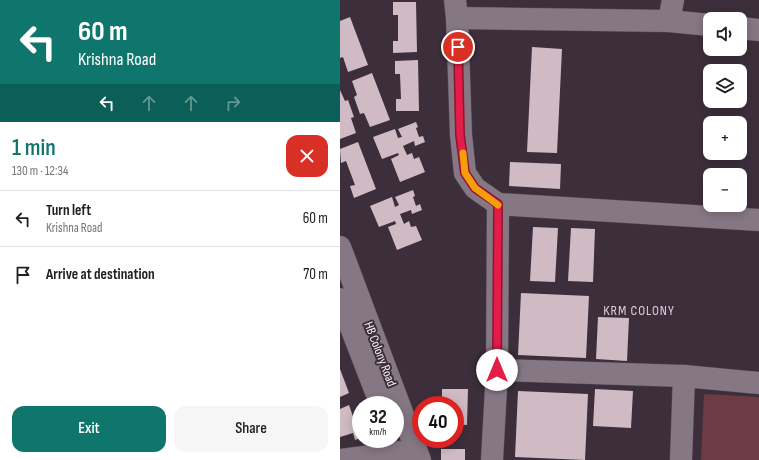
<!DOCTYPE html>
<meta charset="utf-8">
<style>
:root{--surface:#fff;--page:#f6f6f6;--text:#202124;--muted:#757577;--line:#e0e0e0;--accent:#0f766e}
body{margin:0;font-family:"Sofia Sans Condensed",sans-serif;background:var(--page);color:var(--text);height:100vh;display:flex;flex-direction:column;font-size:15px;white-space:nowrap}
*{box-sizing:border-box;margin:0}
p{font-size:13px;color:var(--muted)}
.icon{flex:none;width:22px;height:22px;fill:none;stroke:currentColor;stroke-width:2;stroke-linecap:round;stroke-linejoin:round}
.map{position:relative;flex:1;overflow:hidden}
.panel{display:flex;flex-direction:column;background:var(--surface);width:340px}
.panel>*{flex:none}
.banner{background:#0f766e;color:#fff;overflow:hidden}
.buttons{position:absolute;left:363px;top:12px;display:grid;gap:8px}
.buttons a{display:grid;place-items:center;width:44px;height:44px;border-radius:8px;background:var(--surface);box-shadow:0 2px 10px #0003;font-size:20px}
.speed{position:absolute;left:12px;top:396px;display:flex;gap:8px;font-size:20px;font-weight:700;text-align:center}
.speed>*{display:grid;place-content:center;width:52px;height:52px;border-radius:50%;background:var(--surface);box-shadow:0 2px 10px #0003;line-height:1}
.speed small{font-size:10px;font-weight:400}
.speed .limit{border:6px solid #d22;background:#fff;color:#111}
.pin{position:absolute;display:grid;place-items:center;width:34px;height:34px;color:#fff;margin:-17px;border:2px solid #fff;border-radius:50%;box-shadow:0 1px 4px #0007}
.me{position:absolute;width:44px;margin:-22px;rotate:0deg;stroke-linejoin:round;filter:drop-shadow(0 0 3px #0008)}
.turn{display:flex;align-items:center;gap:14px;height:84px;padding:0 12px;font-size:18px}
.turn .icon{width:52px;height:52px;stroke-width:2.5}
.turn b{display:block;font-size:28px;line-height:34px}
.lanes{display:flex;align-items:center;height:38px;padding:0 12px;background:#0003;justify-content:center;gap:20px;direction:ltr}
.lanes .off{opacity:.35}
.round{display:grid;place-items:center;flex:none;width:42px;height:42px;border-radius:12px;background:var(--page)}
.head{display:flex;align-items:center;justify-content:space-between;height:68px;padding:0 12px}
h1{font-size:24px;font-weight:600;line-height:30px;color:var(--accent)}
.action{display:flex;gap:8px;margin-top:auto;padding:8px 12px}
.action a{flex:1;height:46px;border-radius:12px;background:var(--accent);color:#fff;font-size:16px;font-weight:600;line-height:46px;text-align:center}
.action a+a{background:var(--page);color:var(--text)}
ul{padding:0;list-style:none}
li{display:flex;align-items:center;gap:12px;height:56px;padding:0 12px;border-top:1px solid var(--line)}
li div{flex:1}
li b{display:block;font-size:15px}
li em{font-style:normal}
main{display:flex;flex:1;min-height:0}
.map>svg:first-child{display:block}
.green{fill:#6e3b45}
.building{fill:#d0bbc4}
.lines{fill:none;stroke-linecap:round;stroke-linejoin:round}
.minor-casing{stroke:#564b55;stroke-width:23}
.minor{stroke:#867785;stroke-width:22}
.route-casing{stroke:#92132f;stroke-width:10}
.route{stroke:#e11d48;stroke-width:7}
.slow{stroke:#f59e0b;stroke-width:7}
.labels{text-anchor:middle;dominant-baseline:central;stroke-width:4;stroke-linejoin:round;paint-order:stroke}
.street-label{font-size:13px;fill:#f9f1f8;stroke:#3c2f3b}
.neighbourhood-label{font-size:14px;letter-spacing:1px;fill:#dcccdb;stroke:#3c2f3b}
</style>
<main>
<section class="panel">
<div class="banner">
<div class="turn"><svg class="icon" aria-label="left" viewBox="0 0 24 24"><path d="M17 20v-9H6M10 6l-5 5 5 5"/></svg><div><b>60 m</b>Krishna Road</div></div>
<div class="lanes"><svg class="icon" aria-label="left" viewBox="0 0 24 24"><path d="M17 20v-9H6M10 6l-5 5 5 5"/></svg><svg class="icon off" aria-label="ahead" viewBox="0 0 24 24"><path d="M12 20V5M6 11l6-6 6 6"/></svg><svg class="icon off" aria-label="ahead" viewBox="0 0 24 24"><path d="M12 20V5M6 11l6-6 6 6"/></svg><svg class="icon off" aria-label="right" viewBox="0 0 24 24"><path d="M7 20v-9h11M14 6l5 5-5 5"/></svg></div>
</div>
<div class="head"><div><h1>1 min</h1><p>130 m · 12:34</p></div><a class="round" style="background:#d93025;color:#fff"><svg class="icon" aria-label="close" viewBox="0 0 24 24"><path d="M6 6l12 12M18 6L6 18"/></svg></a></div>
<ul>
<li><svg class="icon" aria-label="left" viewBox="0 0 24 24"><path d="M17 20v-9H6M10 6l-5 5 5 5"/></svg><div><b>Turn left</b><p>Krishna Road</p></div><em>60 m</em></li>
<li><svg class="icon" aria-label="arrive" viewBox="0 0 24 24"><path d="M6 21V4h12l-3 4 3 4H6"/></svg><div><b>Arrive at destination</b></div><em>70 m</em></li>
</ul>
<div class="action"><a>Exit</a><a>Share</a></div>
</section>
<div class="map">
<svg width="419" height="460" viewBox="0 0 419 460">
<rect width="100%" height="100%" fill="#3c2f3b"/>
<polygon class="green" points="364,394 419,397 419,460 361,460"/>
<g class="building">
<polygon points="53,2 76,2 77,52 53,53 53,41 58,41 58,15 53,15"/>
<polygon points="10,17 28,65 8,72 3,57 0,58 0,21"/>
<polygon points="192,47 222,49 217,153 187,152"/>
<polygon points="78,60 79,111 56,111 56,99 61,99 60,74 55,74 55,61"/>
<polygon points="32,73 50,120 30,127 24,113 20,114 14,97 17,95 12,81"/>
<polygon points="0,90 5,101 8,100 14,117 11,118 16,133 0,139"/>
<polygon points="76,122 78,127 76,128 79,137 83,136 85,142 75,146 74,141 63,146 67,155 72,153 74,159 79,157 85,172 60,182 51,159 59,155 58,153 42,159 33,137 55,129 58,138 62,137 58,129"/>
<polygon points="18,142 36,189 14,198 10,186 15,185 6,161 1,163 0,149"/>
<polygon points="170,162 221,164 220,189 169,186"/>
<polygon points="73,190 75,196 73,197 76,206 80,204 82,210 72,214 71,210 60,214 64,224 69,221 71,227 76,226 82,240 57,250 48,227 56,224 55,221 39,227 30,206 52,197 55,207 59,205 55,197"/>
<polygon points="193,227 218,228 215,282 190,281"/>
<polygon points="231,228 255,229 253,282 228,281"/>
<polygon points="181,293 249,296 246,358 178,355"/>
<polygon points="258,317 289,318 287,361 256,359"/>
<polygon points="0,369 9,393 0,397"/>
<polygon points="102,389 128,389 127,425 115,424 115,405 102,405"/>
<polygon points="255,389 293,391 291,428 253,426"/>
<polygon points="178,391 248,394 245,460 175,457"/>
<polygon points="9,405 17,428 21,427 21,438 15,440 13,433 0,437 0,409"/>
<rect x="101" y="449" width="24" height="11"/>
</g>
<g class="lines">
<g class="minor-casing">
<g id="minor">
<polyline points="115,0 117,18 121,135 125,173 135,188 158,204"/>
<polyline points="117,18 329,21 370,25"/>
<polyline points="329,21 333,0"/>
<polyline points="400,28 419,30"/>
<polyline points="158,204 419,220"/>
<polyline points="0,247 80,460"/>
<polyline points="0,299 41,405"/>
<polyline points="157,370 344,376"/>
<polyline points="0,460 76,450"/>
<polyline points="152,460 157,370 158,204"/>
<polyline points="341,460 344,376 419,383"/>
</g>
</g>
<use href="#minor" class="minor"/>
</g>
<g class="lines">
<g class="route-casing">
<polyline id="route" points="118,47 120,135 125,173 135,188 158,204 157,370"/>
</g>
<use href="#route" class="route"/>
<polyline class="slow" points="123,153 125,173 135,188 158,205"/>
</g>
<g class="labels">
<g class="street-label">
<text transform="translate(40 354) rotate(69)">HB Colony Road</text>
</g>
<g class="neighbourhood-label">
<text x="299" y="310">KRM COLONY</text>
</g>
</g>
</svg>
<div class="buttons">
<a><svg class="icon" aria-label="sound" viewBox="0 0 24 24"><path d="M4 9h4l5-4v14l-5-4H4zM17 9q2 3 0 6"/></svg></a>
<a><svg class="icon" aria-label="layers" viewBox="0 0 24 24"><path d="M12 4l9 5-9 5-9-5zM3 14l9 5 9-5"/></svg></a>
<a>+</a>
<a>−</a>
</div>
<div class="speed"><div>32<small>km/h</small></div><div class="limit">40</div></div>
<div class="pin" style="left:118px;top:47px;background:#d93025"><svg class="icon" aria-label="arrive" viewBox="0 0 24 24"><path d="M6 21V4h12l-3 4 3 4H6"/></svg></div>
<svg class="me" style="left:157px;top:370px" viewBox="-20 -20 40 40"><circle r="19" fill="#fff"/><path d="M0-13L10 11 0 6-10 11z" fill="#e11d48"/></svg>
</div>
</main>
